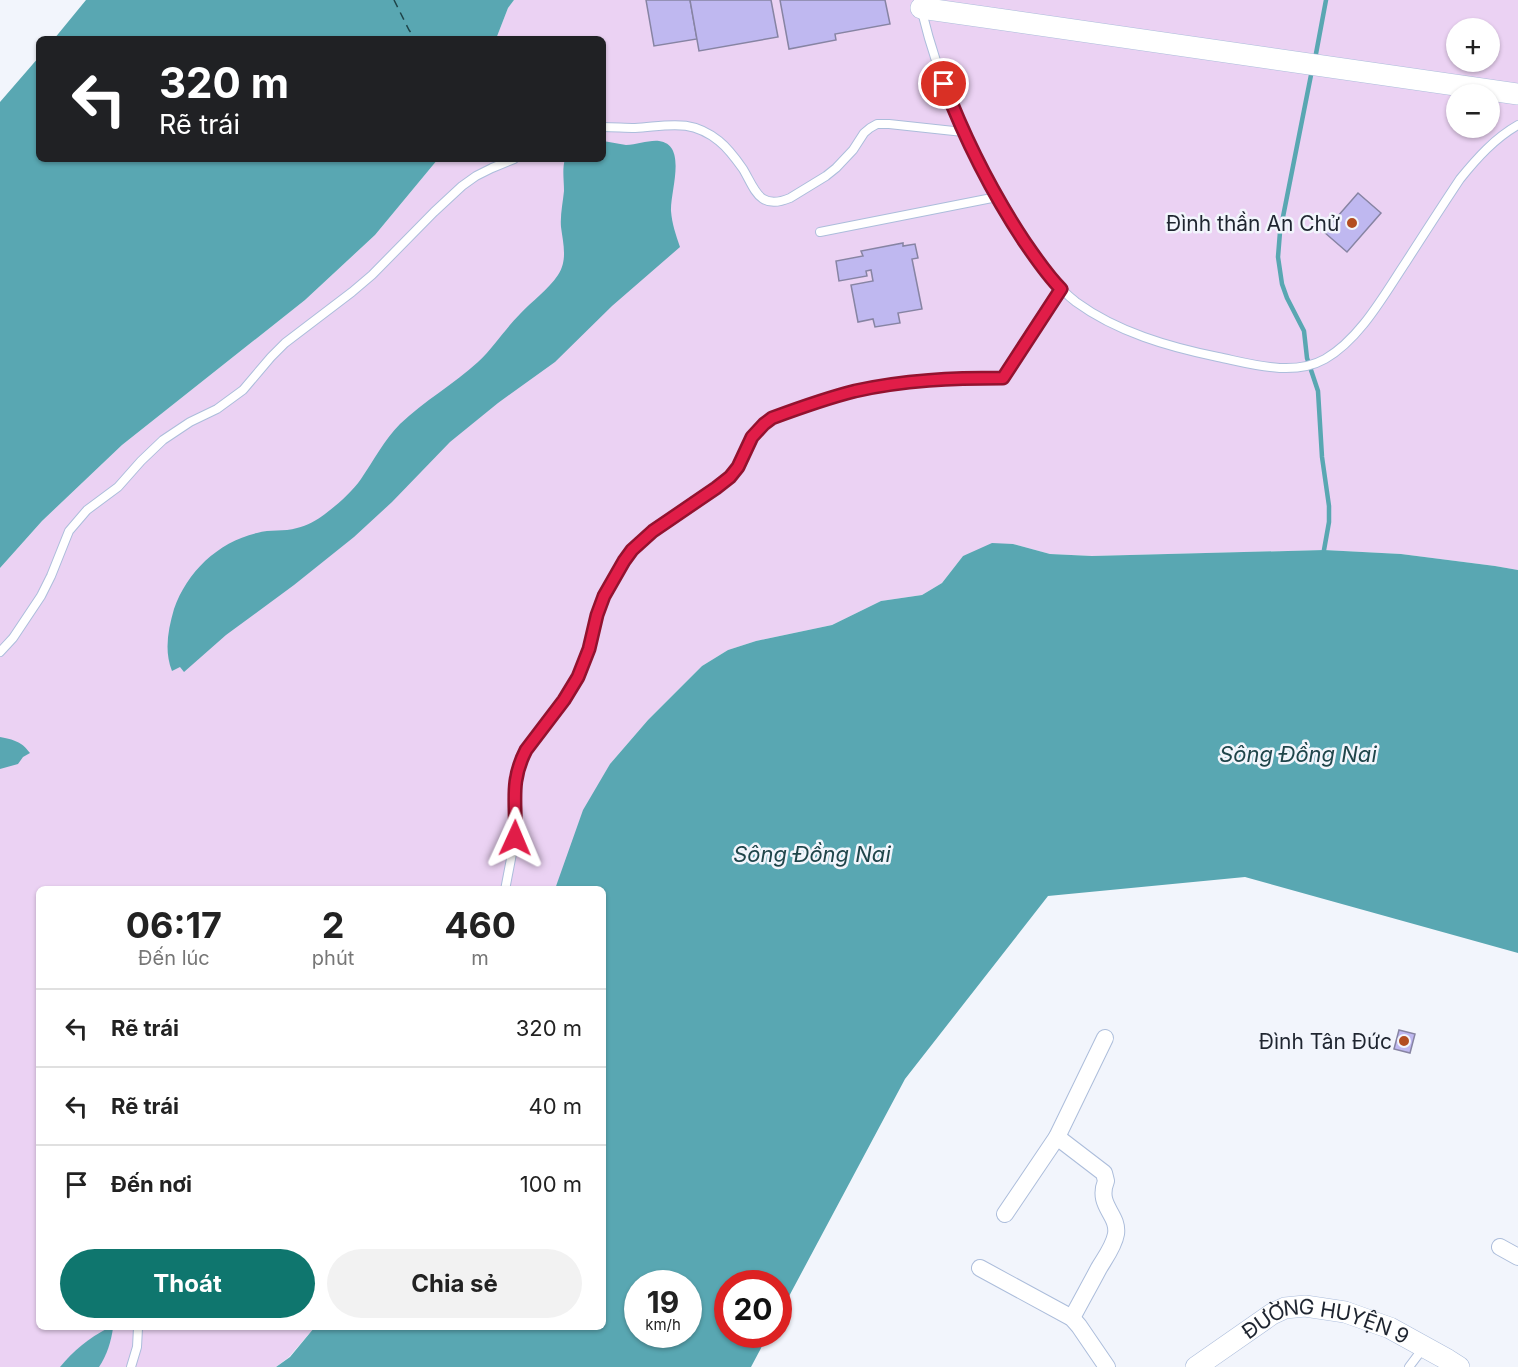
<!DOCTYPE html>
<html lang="vi">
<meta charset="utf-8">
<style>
:root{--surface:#fff;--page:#f2f2f2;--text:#222;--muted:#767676;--line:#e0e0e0;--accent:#0f766e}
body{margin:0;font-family:Inter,sans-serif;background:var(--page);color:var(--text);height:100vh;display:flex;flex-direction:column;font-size:22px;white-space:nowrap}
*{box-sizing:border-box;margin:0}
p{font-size:20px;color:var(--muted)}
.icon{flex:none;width:33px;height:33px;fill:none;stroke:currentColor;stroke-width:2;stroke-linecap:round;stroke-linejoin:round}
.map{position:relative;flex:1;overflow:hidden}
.panel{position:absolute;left:36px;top:886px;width:570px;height:444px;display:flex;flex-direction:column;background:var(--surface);border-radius:9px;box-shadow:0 2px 4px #0004}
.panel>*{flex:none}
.banner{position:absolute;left:36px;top:36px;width:570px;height:126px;border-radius:9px;box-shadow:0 2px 4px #0004;background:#202124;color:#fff;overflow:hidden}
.fabs{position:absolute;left:1446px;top:18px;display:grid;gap:12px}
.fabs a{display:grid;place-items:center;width:54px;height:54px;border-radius:50%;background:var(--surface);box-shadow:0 2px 4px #0004;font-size:30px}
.speed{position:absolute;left:624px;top:1270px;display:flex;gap:12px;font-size:30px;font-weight:700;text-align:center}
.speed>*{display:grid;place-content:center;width:78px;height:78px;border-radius:50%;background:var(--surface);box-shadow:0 2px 4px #0004;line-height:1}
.speed small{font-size:15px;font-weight:400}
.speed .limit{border:9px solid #d22;background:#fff;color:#111}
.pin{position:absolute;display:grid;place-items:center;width:51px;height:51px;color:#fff;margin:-26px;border:3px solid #fff;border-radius:50%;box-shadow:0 2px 6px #0007}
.me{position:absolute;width:66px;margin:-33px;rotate:1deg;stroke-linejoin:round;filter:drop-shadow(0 0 4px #0008)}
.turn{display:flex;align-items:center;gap:21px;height:126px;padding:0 24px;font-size:27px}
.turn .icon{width:78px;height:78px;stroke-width:2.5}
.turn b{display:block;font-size:42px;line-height:51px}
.eta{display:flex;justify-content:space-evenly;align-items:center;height:102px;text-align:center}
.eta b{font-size:36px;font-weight:700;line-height:42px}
.primary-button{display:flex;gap:12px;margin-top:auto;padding:12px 24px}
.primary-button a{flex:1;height:69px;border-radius:36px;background:var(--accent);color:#fff;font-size:24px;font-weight:700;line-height:69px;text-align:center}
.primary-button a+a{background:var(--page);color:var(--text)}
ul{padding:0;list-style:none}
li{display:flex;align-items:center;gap:18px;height:78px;padding:0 24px;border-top:2px solid var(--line)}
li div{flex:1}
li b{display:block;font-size:22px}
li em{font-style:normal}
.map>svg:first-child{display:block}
.green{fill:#ebd2f3;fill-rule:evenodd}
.water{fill:#59a7b2;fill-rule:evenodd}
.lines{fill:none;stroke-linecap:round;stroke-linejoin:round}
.stream{stroke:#59a7b2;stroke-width:4.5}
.ferry{stroke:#1f454a;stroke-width:1.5;stroke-dasharray:8 6;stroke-linecap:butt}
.building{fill:#bfb8f0;stroke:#8784a3;stroke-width:1.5}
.service-casing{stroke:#acbddb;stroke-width:10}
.minor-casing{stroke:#acbddb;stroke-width:18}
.tertiary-casing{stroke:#acbddb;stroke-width:22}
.service{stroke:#fff;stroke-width:8}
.minor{stroke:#fff;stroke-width:16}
.tertiary{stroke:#fff;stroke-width:21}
.route-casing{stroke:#92132f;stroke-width:15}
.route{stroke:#e11d48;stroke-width:10}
.poi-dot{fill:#b34d21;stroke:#f2f5fc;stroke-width:2}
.labels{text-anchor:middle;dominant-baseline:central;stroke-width:5;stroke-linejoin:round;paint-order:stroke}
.poi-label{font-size:21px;fill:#1f2530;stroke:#f2f5fc;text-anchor:end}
.street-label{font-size:21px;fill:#1f2530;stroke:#f2f5fc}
.water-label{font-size:22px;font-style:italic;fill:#1f454a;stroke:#f2f5fc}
</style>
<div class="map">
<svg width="1518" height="1367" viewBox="0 0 1518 1367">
<rect width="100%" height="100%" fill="#f2f5fc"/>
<path class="green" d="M514,0H1518V570L1495,566L1401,554L1324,550L1092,556L1050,554L1013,544L963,556L942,583L922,595L881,601L832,625L756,641L728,650L702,666L648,720L610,764L555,889L39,890V1328H314L289,1357L276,1367H0V568L42,521L122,445L305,300L375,235L438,159H603V39H496L508,8ZM1456,28H1490V62H1456ZM1456,94H1490V128H1456Z"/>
<g class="water">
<polygon points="86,0 514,0 508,8 496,39 54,39"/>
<polygon points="39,57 39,159 438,159 375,235 305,300 122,445 42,521 0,568 0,102"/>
<path d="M603,141C611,142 618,144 626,145C637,145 648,140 659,141C688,145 670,191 671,211C672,224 676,235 680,247L612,306L555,362L498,403L450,442L392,502L354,537L294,585L226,635L184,672L180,667L172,671C164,651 168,630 174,609C187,572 218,542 257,533C270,529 284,532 297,528C307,526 317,520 325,514C338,504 352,492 361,479C374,460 384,440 400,424C424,401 454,384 478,362C494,347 505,329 520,314C532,301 548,290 558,275C568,260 563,243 561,227C560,215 563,202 564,191C564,180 562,169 565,159H603Z"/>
<path d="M992,543L1013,544L1050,554L1092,556L1324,550L1401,554L1495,566L1518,570V953L1245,877L1048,896L905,1079L779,1315L778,1284H728V1335H768L751,1367H276L290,1357L314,1328H603V890L555,889L583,810L610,764L648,720L702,666L728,650L756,641L832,625L881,601L922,595L942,583L963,556ZM638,1284H688V1335H638Z"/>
<path d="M0,737C14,740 21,741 30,753L23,757L18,764L0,769Z"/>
<path d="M108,1328H113C111,1342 107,1355 99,1367H60C73,1351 89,1338 108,1328Z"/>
</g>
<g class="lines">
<g class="stream">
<polyline points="1315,59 1326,0"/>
<polyline points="1312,70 1280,232 1278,257 1282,284 1287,298 1304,331 1307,358 1318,391 1322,457 1329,506 1329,522 1324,550"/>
</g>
<polyline class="ferry" points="394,0 409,30 416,39"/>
</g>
<g class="building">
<polygon points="646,0 690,0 697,39 654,46"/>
<polygon points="690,0 771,0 778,37 699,51"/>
<polygon points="780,0 885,0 890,24 835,34 836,40 789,49"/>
<polygon points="1358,193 1381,213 1347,252 1324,232"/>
<polygon points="903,243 903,246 915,244 918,258 912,259 922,309 898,313 900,323 875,327 873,319 858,322 851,285 873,281 871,270 866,271 867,276 839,281 836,261 863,256 861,251"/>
<polygon points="1399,1030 1415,1034 1410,1053 1394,1049"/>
</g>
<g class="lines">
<g class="service-casing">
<g id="service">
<path d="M921,8C941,91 976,169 1023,239C1039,262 1054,285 1076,302C1117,332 1169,347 1218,357C1252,364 1293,377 1325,359C1360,339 1384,295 1406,262C1424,234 1442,206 1460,179C1477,158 1495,138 1518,125"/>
<path d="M603,127C614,127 625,128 635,128C668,126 690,118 719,141C729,149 736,159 743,169C755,189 759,211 790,198L826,176L836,168L853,150L864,133L870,128L877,124H889L963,132"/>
<polyline points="820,232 997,197"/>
<polyline points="0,652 13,638 41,596 51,576 69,531 87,510 118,487 141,461 163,440 190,422 217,409 243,390 271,357 285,343 352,292 372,275 434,212 462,186 476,176 492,168 514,159"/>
<path d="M505,890L515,838V783L521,760L526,750C544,726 566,702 579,675C588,656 590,635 597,614C603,596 612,577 623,561C641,537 668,520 693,504C706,496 720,487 730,476C742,464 743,450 752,437C757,429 764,424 772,418C799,408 827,398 855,391C904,380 953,378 1003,378L1061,289"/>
<polyline points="131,1367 137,1347 138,1328"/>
<polyline points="1409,1367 1424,1347"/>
</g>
</g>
<g class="minor-casing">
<g id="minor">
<polyline points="1057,1137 1105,1038"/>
<path d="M1005,1214L1057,1137L1104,1173L1106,1181C1096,1206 1119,1214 1116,1234C1114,1246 1105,1258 1099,1268C1090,1285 1081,1301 1072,1318"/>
<polyline points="1500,1247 1518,1257"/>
<polyline points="980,1268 1072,1318 1079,1326 1107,1367"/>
</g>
</g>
<g class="tertiary-casing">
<g id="tertiary">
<polyline points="921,8 1518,94"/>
<path id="s1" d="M1196,1367L1272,1314L1285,1308L1305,1306L1345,1312L1390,1328L1448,1360L1459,1367"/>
</g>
</g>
<use href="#service" class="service"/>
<use href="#minor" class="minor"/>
<use href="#tertiary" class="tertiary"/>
</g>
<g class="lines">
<g class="route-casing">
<path id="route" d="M515,838C517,803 509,783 526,750L564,700L578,677L589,649L597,615L604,596L624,561L632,550L653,531L716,488L730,477L738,467L752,437L764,424L772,418C799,408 827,398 855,391C904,380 953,378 1003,378L1061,289C1047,275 1035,257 1024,241C991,191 965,139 944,84"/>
</g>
<use href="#route" class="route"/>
</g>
<g class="poi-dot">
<circle cx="1352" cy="223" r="6"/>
<circle cx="1404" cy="1041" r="6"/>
</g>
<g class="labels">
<g class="poi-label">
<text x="1340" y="223">Đình thần An Chử</text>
<text x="1392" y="1041">Đình Tân Đức</text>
</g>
<g class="street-label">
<text stroke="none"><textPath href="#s1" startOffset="147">ĐƯỜNG HUYỆN 9</textPath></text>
</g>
<g class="water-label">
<text x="1298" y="754">Sông Đồng Nai</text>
<text x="812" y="854">Sông Đồng Nai</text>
</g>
</g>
</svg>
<div class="fabs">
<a>+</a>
<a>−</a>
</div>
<div class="speed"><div>19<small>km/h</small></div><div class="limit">20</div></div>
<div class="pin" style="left:944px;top:84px;background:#d93025"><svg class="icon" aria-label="arrive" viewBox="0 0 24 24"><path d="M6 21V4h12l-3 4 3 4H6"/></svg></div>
<svg class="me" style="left:515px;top:838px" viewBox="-20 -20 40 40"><path d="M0-17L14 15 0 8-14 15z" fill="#e11d48" stroke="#fff" stroke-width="4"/></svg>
<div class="banner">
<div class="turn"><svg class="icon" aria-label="left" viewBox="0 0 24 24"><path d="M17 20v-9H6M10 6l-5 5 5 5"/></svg><div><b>320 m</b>Rẽ trái</div></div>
</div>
<section class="panel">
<div class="eta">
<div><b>06:17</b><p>Đến lúc</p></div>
<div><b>2</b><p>phút</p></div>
<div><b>460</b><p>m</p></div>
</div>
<ul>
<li><svg class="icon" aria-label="left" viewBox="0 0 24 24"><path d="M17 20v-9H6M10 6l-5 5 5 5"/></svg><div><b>Rẽ trái</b></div><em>320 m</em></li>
<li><svg class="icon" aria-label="left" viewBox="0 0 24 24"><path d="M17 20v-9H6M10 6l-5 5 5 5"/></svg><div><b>Rẽ trái</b></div><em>40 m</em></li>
<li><svg class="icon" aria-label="arrive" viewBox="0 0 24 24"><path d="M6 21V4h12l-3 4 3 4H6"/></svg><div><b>Đến nơi</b></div><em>100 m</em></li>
</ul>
<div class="primary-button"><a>Thoát</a><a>Chia sẻ</a></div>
</section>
</div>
